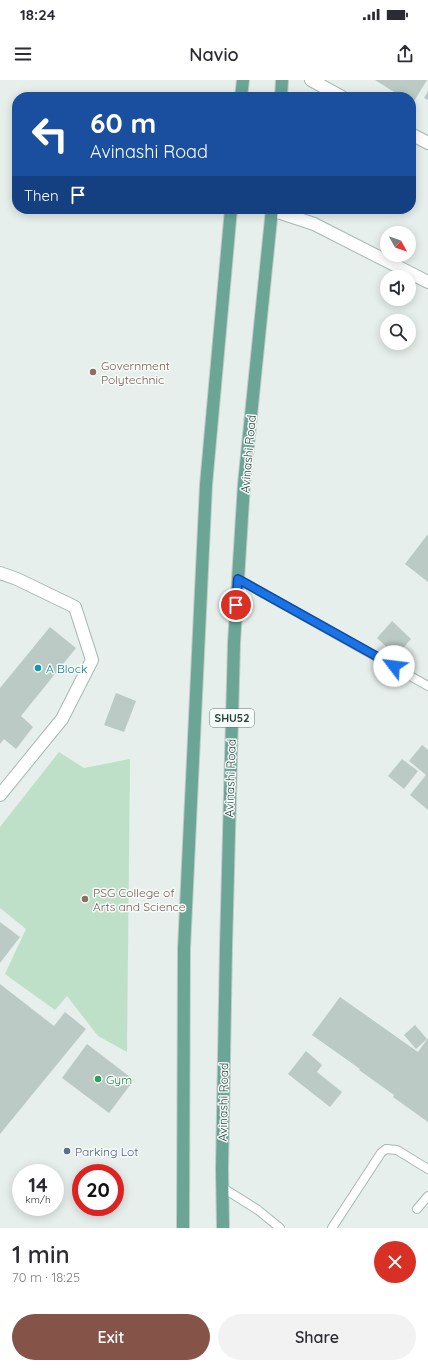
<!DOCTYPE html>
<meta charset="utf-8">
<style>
:root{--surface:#fff;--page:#f2f2f3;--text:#2b2b33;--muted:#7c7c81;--accent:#855347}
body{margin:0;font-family:Quicksand,sans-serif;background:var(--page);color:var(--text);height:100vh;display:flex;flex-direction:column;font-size:15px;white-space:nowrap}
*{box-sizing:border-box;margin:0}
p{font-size:13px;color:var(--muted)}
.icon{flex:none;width:22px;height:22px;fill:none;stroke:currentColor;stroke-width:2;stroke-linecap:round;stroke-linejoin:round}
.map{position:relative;height:1148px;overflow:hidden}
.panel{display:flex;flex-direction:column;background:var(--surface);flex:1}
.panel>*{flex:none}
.banner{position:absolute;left:12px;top:12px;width:404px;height:122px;border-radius:16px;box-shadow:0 2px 10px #0003;background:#1a4fa0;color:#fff;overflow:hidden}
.needle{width:26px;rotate:130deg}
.controls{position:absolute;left:380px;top:146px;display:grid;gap:8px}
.controls a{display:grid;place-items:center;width:36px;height:36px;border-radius:50%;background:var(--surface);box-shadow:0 2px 10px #0003;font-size:20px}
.speed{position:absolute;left:12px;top:1084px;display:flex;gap:8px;font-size:20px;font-weight:700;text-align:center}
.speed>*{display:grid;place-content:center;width:52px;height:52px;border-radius:50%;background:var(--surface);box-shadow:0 2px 10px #0003;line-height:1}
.speed small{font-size:10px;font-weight:400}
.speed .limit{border:6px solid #d22;background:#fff;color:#111}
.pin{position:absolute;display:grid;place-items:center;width:34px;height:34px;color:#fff;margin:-17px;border:2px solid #fff;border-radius:50%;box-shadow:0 1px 4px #0007}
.me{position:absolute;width:44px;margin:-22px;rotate:300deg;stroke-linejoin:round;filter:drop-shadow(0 0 3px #0008)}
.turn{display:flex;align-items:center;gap:14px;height:84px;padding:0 12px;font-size:18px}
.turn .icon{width:52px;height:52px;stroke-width:2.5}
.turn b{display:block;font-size:28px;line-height:34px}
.then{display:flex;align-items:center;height:38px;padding:0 12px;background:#0003;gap:8px;font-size:15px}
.round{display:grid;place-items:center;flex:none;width:42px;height:42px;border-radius:21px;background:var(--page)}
.head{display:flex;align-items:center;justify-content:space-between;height:68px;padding:0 12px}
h1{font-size:24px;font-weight:600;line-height:30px}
.primary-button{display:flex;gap:8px;margin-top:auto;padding:8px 12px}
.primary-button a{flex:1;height:46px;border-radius:24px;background:var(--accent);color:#fff;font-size:16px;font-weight:600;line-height:46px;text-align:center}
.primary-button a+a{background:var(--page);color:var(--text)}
.status{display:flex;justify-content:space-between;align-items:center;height:28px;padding:0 20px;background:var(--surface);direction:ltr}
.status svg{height:11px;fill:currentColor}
header{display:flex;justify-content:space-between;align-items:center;height:52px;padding:0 12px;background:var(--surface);font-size:18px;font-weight:600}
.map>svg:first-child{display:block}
.green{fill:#bfe0c8}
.building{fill:#bbcac4}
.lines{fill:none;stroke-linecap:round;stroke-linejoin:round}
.lane-casing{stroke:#a8b8b2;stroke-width:10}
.street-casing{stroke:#a8b8b2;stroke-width:14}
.primary-casing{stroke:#c2cac8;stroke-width:14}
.lane{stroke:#fff;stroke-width:8}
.street{stroke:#fff;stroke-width:12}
.primary{stroke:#6aa596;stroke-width:12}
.route-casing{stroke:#114b97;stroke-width:10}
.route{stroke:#1a73e8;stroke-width:7}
.education-dot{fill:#8d6e63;stroke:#f7fbf9;stroke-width:1.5}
.culture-dot{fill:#0f9aa8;stroke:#f7fbf9;stroke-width:1.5}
.leisure-dot{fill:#2e9e5b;stroke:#f7fbf9;stroke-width:1.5}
.service-dot{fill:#5c6f8a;stroke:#f7fbf9;stroke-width:1.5}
.labels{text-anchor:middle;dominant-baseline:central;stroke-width:3;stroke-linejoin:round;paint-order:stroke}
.shield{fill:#f7fbf9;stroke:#637a73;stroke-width:1}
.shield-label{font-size:11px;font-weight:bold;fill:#24423a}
.education-label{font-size:12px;fill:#785e54;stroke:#f7fbf9;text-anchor:start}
.street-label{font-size:12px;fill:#24423a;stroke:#f7fbf9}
.culture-label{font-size:12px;fill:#0d838f;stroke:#f7fbf9;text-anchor:start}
.leisure-label{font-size:12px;fill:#27864d;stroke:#f7fbf9;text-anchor:start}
.service-label{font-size:12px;fill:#4e5e75;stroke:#f7fbf9;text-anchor:start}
</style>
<div class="status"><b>18:24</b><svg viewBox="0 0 49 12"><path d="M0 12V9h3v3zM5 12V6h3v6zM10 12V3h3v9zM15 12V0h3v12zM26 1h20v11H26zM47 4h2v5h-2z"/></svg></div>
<header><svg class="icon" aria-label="menu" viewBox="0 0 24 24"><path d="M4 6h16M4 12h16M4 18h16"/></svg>Navio<svg class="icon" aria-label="share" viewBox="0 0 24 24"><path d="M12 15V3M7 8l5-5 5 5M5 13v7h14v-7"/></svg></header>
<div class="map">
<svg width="428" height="1148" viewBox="0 0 428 1148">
<rect width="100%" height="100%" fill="#e6efeb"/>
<polygon class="green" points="59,672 84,688 130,679 127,972 98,956 67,916 55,930 5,894 26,849 0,828 0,747"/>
<g class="building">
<polygon points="375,0 427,0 413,23 411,22 411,17 402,17"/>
<polygon points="428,11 428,20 424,18"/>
<polygon points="428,454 428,502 405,484"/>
<polygon points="392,541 411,559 396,576 377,558"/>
<polygon points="50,547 76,568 21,636 33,647 16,669 4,659 0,664 0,608"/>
<polygon points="116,613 136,621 124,652 104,645"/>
<polygon points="422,665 428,670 428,730 410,715 426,695 409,681"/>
<polygon points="402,679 418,691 404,709 388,696"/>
<polygon points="0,842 20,857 0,883"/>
<polygon points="0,904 54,946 65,932 86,949 0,1054"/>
<polygon points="340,917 418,972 428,958 428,1042 393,1017 394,1015 359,990 360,989 312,955"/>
<polygon points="415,945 427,959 416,969 404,955"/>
<polygon points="87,964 134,1000 109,1033 62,998"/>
<polygon points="306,971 322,985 317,992 342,1012 330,1027 288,994"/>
</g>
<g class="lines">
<g class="lane-casing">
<g id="lane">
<polyline points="238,499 428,606"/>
<polyline points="223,1108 258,1130 280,1148"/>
<polyline points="417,1129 428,1116"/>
<polyline points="332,1148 381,1073 386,1069 397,1070 428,1089"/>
</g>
</g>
<g class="street-casing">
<g id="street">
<polyline points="311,0 342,17"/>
<polyline points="411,54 428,63"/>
<polyline points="272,130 314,144 428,202"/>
<polyline points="0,493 17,499 75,527 92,580 62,639 0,715"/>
</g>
</g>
<g class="primary-casing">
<g id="primary">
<polyline points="241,17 243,0"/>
<polyline points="281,17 282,0"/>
<polyline points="183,1148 184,869 206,405 231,129"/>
<polyline points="223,1148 222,1089 226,867 234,563 244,404 272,129"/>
</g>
</g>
<use href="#lane" class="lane"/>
<use href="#street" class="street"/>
<use href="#primary" class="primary"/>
</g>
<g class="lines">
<g class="route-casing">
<polyline id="route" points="236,525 238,499 394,586"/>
</g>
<use href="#route" class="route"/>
</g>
<g class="education-dot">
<circle cx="93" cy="292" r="4"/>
<circle cx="85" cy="819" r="4"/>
</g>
<circle class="culture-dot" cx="38" cy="588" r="4"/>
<circle class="leisure-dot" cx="98" cy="999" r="4"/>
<circle class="service-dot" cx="67" cy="1071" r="4"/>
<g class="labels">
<rect class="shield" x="210" y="629" width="44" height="18" rx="3"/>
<g class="shield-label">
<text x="232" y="638">SHU52</text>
</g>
<g class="education-label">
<text x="101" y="285">Government<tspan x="101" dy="14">Polytechnic</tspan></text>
<text x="93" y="812">PSG College of<tspan x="93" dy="14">Arts and Science</tspan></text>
</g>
<g class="street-label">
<text transform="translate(248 374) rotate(-85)">Avinashi Road</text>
<text transform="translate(230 698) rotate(-88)">Avinashi Road</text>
<text transform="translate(223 1022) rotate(-89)">Avinashi Road</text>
</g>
<g class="culture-label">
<text x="46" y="588">A Block</text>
</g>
<g class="leisure-label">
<text x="106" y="999">Gym</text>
</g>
<g class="service-label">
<text x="75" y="1071">Parking Lot</text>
</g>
</g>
</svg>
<div class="controls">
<a><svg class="needle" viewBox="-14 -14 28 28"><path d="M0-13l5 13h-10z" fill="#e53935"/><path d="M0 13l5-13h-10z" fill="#7c7c81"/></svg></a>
<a><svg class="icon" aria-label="sound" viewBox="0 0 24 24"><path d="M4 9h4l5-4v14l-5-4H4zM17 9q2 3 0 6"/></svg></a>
<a><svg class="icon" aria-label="search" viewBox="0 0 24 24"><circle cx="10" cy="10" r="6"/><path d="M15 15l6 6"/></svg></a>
</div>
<div class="speed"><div>14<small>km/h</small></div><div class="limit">20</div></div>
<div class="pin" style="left:236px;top:525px;background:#d93025"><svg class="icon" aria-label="arrive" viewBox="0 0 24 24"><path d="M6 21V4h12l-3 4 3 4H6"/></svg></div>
<svg class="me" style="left:394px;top:586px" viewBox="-20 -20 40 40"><circle r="19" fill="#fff"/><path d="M0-13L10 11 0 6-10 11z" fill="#1a73e8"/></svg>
<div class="banner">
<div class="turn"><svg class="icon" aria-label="left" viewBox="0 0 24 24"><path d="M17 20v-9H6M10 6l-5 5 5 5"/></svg><div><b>60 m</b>Avinashi Road</div></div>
<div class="then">Then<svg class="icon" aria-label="arrive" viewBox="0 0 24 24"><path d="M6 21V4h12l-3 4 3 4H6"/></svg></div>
</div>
</div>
<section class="panel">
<div class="head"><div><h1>1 min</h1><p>70 m · 18:25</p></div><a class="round" style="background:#d93025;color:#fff"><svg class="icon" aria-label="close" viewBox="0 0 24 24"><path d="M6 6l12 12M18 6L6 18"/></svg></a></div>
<div class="primary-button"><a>Exit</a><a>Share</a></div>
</section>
